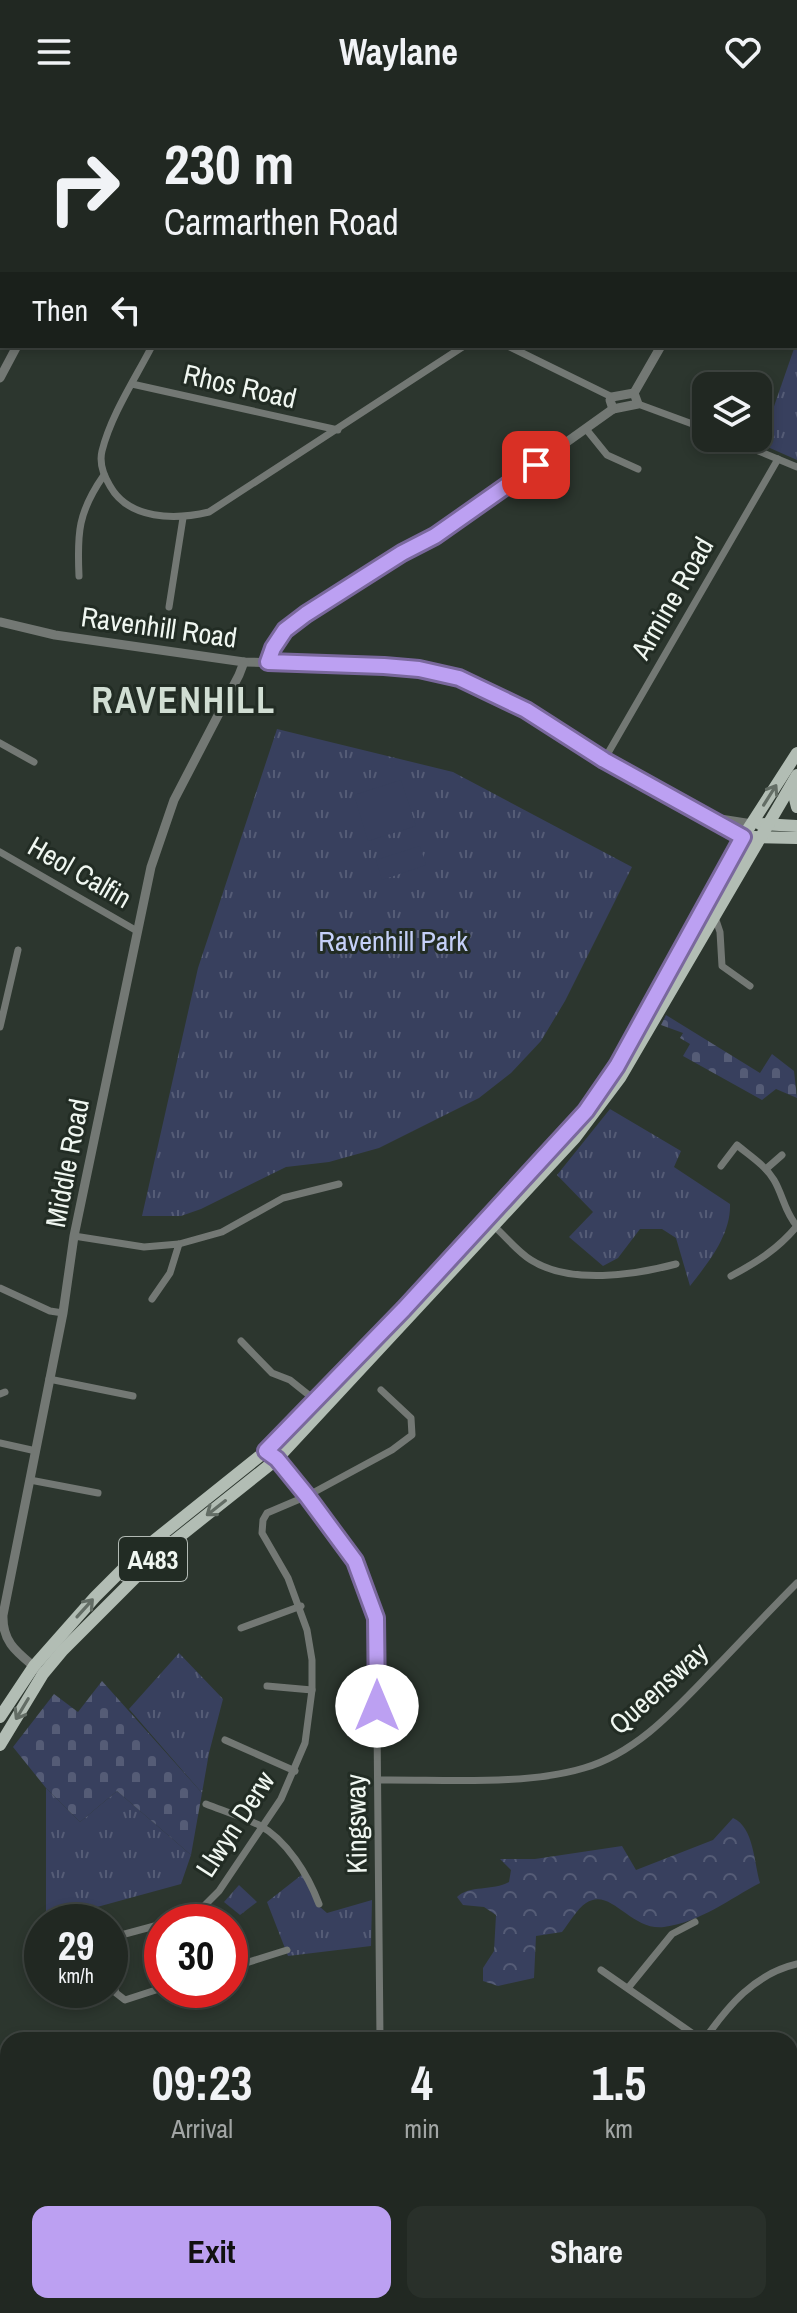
<!DOCTYPE html>
<style>
:root{--surface:#212822;--page:#29302a;--text:#f1f3f6;--muted:#a2a6a5;--line:#3e4440;--accent:#bca0f2}
body{margin:0;font-family:"Archivo Narrow",sans-serif;background:var(--page);color:var(--text);height:100vh;display:flex;flex-direction:column;font-size:30px;white-space:nowrap}
*{box-sizing:border-box;margin:0}
p{font-size:26px;color:var(--muted)}
.icon{flex:none;width:44px;height:44px;fill:none;stroke:currentColor;stroke-width:2;stroke-linecap:round;stroke-linejoin:round}
.map{position:relative;flex:1;overflow:hidden}
.side{position:absolute;left:0px;top:1928px;width:798px;height:282px;display:flex;flex-direction:column;background:var(--surface);border-radius:24px 24px 0 0;box-shadow:0 4px 12px #0003,0 0 0 2px var(--line)}
.side>*{flex:none}
.guide{position:absolute;left:0px;top:0px;width:798px;height:244px;box-shadow:0 4px 12px #0003,0 0 0 2px var(--line);background:#212822;color:var(--text);overflow:hidden}
.buttons{position:absolute;left:692px;top:268px;display:grid;gap:16px}
.buttons a{display:grid;place-items:center;width:80px;height:80px;border-radius:16px;background:var(--surface);box-shadow:0 4px 12px #0003,0 0 0 2px var(--line);font-size:40px}
.speed{position:absolute;left:24px;top:1800px;display:flex;gap:16px;font-size:40px;font-weight:700;text-align:center}
.speed>*{display:grid;place-content:center;width:104px;height:104px;border-radius:50%;background:var(--surface);box-shadow:0 4px 12px #0003,0 0 0 2px var(--line);line-height:1}
.speed small{font-size:20px;font-weight:400}
.speed .limit{border:12px solid #d22;background:#fff;color:#111}
.pin{position:absolute;display:grid;place-items:center;width:68px;height:68px;color:#fff;margin:-34px;border-radius:16px;box-shadow:0 4px 12px #0006}
.me{position:absolute;width:88px;margin:-44px;rotate:0deg;stroke-linejoin:round;filter:drop-shadow(0 0 6px #0008)}
.turn{display:flex;align-items:center;gap:28px;height:168px;padding:0 32px;font-size:36px}
.turn .icon{width:104px;height:104px;stroke-width:2.5}
.turn b{display:block;font-size:56px;line-height:68px}
.then{display:flex;align-items:center;height:76px;padding:0 32px;background:#0003;gap:16px;font-size:30px}
.eta{display:flex;justify-content:space-evenly;align-items:center;height:136px;text-align:center}
.eta b{font-size:48px;font-weight:700;line-height:56px}
.cta{display:flex;gap:16px;margin-top:auto;padding:16px 32px}
.cta a{flex:1;height:92px;border-radius:16px;background:var(--accent);color:#111;font-size:32px;font-weight:700;line-height:92px;text-align:center}
.cta a+a{background:var(--page);color:var(--text)}
header{display:flex;justify-content:space-between;align-items:center;height:104px;padding:0 32px;background:var(--surface);font-size:36px;font-weight:700}
.map>svg:first-child{display:block}
.grass{fill:url(#grass-tufts)}
.forest{fill:url(#forest-crowns)}
.cemetery{fill:url(#cemetery-stones)}
.garden{fill:#38405e}
.lines{fill:none;stroke-linecap:round;stroke-linejoin:round}
.minor{stroke:#737874;stroke-width:7}
.tertiary{stroke:#737874;stroke-width:9}
.primary{stroke:#b2bdb4;stroke-width:12}
.oneway{stroke:#636d65}
.route-casing{stroke:#7a689d;stroke-width:20}
.route{stroke:#bca0f2;stroke-width:14}
.labels{text-anchor:middle;dominant-baseline:central;stroke-width:6;stroke-linejoin:round;paint-order:stroke}
.shield{fill:#222c24;stroke:#b2bab4;stroke-width:2}
.shield-label{font-size:26px;font-weight:bold;fill:#f0f7f1}
.street-label{font-size:28px;fill:#f0f7f1;stroke:#222c24}
.park-label{font-size:28px;fill:#c5d0f8;stroke:#222c24}
.district-label{font-size:36px;font-weight:bold;letter-spacing:2px;fill:#d1ded3;stroke:#222c24}
</style>
<header><svg class="icon" aria-label="menu" viewBox="0 0 24 24"><path d="M4 6h16M4 12h16M4 18h16"/></svg>Waylane<svg class="icon" aria-label="heart" viewBox="0 0 24 24"><path d="M12 20l-8-8c-3-5 5-10 8-4 3-6 11-1 8 4z"/></svg></header>
<div class="map">
<svg width="797" height="2209" viewBox="0 0 797 2209">
<defs>
<pattern id="grass-tufts" width="24" height="20" patternUnits="userSpaceOnUse" patternTransform="scale(2)"><rect width="24" height="20" fill="#38405e"/><path d="M3 7l-1-3M5 7V3M7 7l1-3M15 17l-1-3M17 17v-4M19 17l1-3" fill="none" stroke="#555c76"/></pattern>
<pattern id="forest-crowns" width="20" height="18" patternUnits="userSpaceOnUse" patternTransform="scale(2)"><rect width="20" height="18" fill="#38405e"/><path d="M2 6a3 3 0 1 1 6 0M12 15a3 3 0 1 1 6 0" fill="none" stroke="#555c76"/></pattern>
<pattern id="cemetery-stones" width="16" height="16" patternUnits="userSpaceOnUse" patternTransform="scale(2)"><rect width="16" height="16" fill="#38405e"/><path d="M2 7V4a2 2 0 0 1 4 0v3zM10 15v-3a2 2 0 0 1 4 0v3z" fill="#555c76"/></pattern>
</defs>
<rect width="100%" height="100%" fill="#2c362e"/>
<g class="grass">
<polygon points="198,0 542,0 197,2"/>
<polygon points="797,236 797,356 761,340"/>
<polygon points="277,625 453,668 632,763 565,897 541,937 511,969 479,994 379,1044 329,1058 286,1063 201,1105 181,1112 142,1112 198,864"/>
<path d="M610,1005L681,1047L674,1063L730,1100C731,1131 708,1159 690,1182L676,1134L662,1125H640L618,1154L603,1162L569,1133L593,1108L557,1071Z"/>
<polygon points="179,1549 223,1595 209,1649 202,1689 129,1605"/>
<polygon points="46,1684 80,1718 117,1687 191,1751 181,1780 46,1817"/>
<polygon points="304,1769 320,1803 327,1809 372,1796 371,1842 288,1852 267,1798"/>
<polygon points="239,1781 257,1798 240,1811 224,1798"/>
</g>
<path class="forest" d="M733,1714C754,1723 754,1759 760,1779C729,1795 701,1818 664,1823C630,1827 611,1782 586,1799C577,1805 569,1819 562,1828L536,1832L534,1874L498,1882L483,1877V1864L494,1847L496,1811L484,1803L463,1801L457,1793C469,1781 493,1787 509,1778L511,1766L500,1755H535L622,1742L636,1766L713,1736Z"/>
<g class="cemetery">
<polygon points="666,911 760,969 772,950 794,967 797,994 776,985 762,996 683,952 690,940 680,934 683,929 661,921"/>
<polygon points="102,1577 202,1689 191,1751 117,1687 80,1718 46,1684 13,1643 54,1590 78,1608"/>
</g>
<g class="garden">
<polygon points="401,676 416,722 368,737 354,691"/>
<polygon points="420,742 426,761 382,776 376,756"/>
</g>
<g class="lines">
<g class="minor">
<polyline points="593,2 593,0"/>
<polyline points="796,119 797,114"/>
<polyline points="0,238 2,239"/>
<path d="M152,242C135,275 111,311 102,347C99,359 104,372 110,382C129,416 175,416 209,408L464,242"/>
<polyline points="508,242 612,293"/>
<polyline points="132,280 338,326"/>
<polyline points="638,300 706,325"/>
<polyline points="586,325 607,351 638,365"/>
<polyline points="727,334 797,363"/>
<path d="M79,472C77,429 78,408 104,371"/>
<polyline points="169,503 183,414"/>
<polyline points="0,639 34,658"/>
<polyline points="604,656 778,355"/>
<polyline points="0,748 137,827"/>
<polyline points="715,813 720,828 722,862 750,882"/>
<polyline points="0,923 18,846"/>
<path d="M721,1062L737,1041C750,1052 765,1061 774,1076C783,1091 785,1109 797,1122"/>
<polyline points="766,1065 782,1051"/>
<path d="M495,1123C506,1133 518,1148 531,1156C570,1181 635,1171 676,1160"/>
<polyline points="74,1132 144,1143 179,1140 222,1128 283,1094 339,1080"/>
<path d="M731,1172C757,1158 778,1145 797,1122"/>
<polyline points="0,1184 50,1207 63,1209"/>
<polyline points="152,1195 170,1169 179,1140"/>
<polyline points="241,1237 272,1269 290,1276 315,1296"/>
<polyline points="49,1275 133,1292"/>
<polyline points="0,1290 5,1288"/>
<polyline points="0,1339 36,1347"/>
<polyline points="274,1353 307,1392 355,1457 376,1514 380,1936"/>
<polyline points="30,1376 98,1389"/>
<polyline points="241,1524 301,1502"/>
<polyline points="267,1582 312,1586"/>
<polyline points="225,1636 295,1667"/>
<path d="M378,1676C440,1675 525,1682 584,1664C639,1648 678,1602 717,1562C744,1534 770,1506 797,1479"/>
<path d="M206,1700C224,1707 242,1713 259,1721C287,1736 308,1771 319,1800"/>
<polyline points="94,1808 96,1818"/>
<polyline points="171,1818 196,1810 219,1787 281,1695 305,1639 312,1586 312,1556 307,1526 288,1474 262,1429 263,1416 267,1409 307,1392 392,1346 412,1331 411,1314 381,1286"/>
<polyline points="110,1834 162,1820"/>
<polyline points="230,1864 287,1846"/>
<polyline points="601,1866 702,1936"/>
<polyline points="110,1868 116,1889 125,1896 162,1884"/>
<polyline points="628,1884 672,1830 695,1818"/>
<path d="M704,1936C728,1902 754,1870 797,1860"/>
<polyline points="790,2035 797,2038"/>
<polyline points="133,2202 133,2209"/>
<polyline points="676,2202 693,2209"/>
<polyline points="349,2209 352,2202"/>
<polyline points="377,2209 377,2202"/>
<polyline points="654,2209 654,2202"/>
</g>
<g class="tertiary">
<polyline points="135,2 136,0"/>
<polyline points="731,2 731,0"/>
<polyline points="0,274 17,242"/>
<polyline points="634,289 661,242"/>
<polyline points="613,305 638,300 634,289"/>
<polyline points="613,305 610,296 612,293 634,289"/>
<polyline points="0,518 55,531 244,558 384,562 419,565 459,574 526,606 604,656 743,733"/>
<polyline points="268,558 273,544 285,526 327,495 402,449 435,432 613,305"/>
<polyline points="714,714 752,720"/>
<path d="M37,1565C18,1549 2,1539 3,1511L63,1209L74,1132L151,763L174,696L239,571L244,558"/>
</g>
<g class="primary">
<polyline points="795,679 793,687 797,703"/>
<polyline points="760,720 797,722"/>
<polyline points="754,733 797,734"/>
<polyline points="0,1613 34,1562 95,1493 141,1447 266,1347 404,1205 586,1007 617,962 743,733 797,649"/>
<polyline points="0,1641 43,1570 63,1546 164,1445 277,1355 575,1034 620,974 797,671"/>
</g>
</g>
<defs><path id="oneway-shaft" d="M-6 0H5M1.5-3L5.5 0L1.5 3" fill="none" stroke-width="1.6" stroke-linecap="round" stroke-linejoin="round" transform="scale(2)"/></defs>
<g class="oneway">
<use href="#oneway-shaft" transform="translate(770 691) rotate(-58)"/>
<use href="#oneway-shaft" transform="translate(216 1404) rotate(142)"/>
<use href="#oneway-shaft" transform="translate(85 1504) rotate(-48)"/>
<use href="#oneway-shaft" transform="translate(22 1605) rotate(121)"/>
</g>
<g class="lines">
<g class="route-casing">
<polyline id="route" points="377,1602 376,1514 355,1457 307,1392 277,1355 266,1347 404,1205 586,1007 617,962 743,733 604,656 526,606 459,574 419,565 384,562 268,558 273,544 285,526 306,510 402,449 435,432 536,361"/>
</g>
<use href="#route" class="route"/>
</g>
<g class="labels">
<rect class="shield" x="119" y="1433" width="68" height="44" rx="6"/>
<g class="shield-label">
<text x="153" y="1455">A483</text>
</g>
<g class="street-label">
<text transform="translate(240 282) rotate(13)">Rhos Road</text>
<text transform="translate(672 494) rotate(-60)">Armine Road</text>
<text transform="translate(159 523) rotate(8)">Ravenhill Road</text>
<text transform="translate(80 768) rotate(30)">Heol Calfin</text>
<text transform="translate(67 1059) rotate(-79)">Middle Road</text>
<text transform="translate(658 1584) rotate(-42)">Queensway</text>
<text transform="translate(235 1720) rotate(-57)">Llwyn Derw</text>
<text transform="translate(356 1720) rotate(-91)">Kingsway</text>
</g>
<g class="park-label">
<text x="393" y="837">Ravenhill Park</text>
</g>
<g class="district-label">
<text x="184" y="596">RAVENHILL</text>
</g>
</g>
</svg>
<div class="buttons">
<a><svg class="icon" aria-label="layers" viewBox="0 0 24 24"><path d="M12 4l9 5-9 5-9-5zM3 14l9 5 9-5"/></svg></a>
</div>
<div class="speed"><div>29<small>km/h</small></div><div class="limit">30</div></div>
<div class="pin" style="left:536px;top:361px;background:#d93025"><svg class="icon" aria-label="arrive" viewBox="0 0 24 24"><path d="M6 21V4h12l-3 4 3 4H6"/></svg></div>
<svg class="me" style="left:377px;top:1602px" viewBox="-20 -20 40 40"><circle r="19" fill="#fff"/><path d="M0-13L10 11 0 6-10 11z" fill="#bca0f2"/></svg>
<div class="guide">
<div class="turn"><svg class="icon" aria-label="right" viewBox="0 0 24 24"><path d="M7 20v-9h11M14 6l5 5-5 5"/></svg><div><b>230 m</b>Carmarthen Road</div></div>
<div class="then">Then<svg class="icon" aria-label="left" viewBox="0 0 24 24"><path d="M17 20v-9H6M10 6l-5 5 5 5"/></svg></div>
</div>
<section class="side">
<div class="eta">
<div><b>09:23</b><p>Arrival</p></div>
<div><b>4</b><p>min</p></div>
<div><b>1.5</b><p>km</p></div>
</div>
<div class="cta"><a>Exit</a><a>Share</a></div>
</section>
</div>
